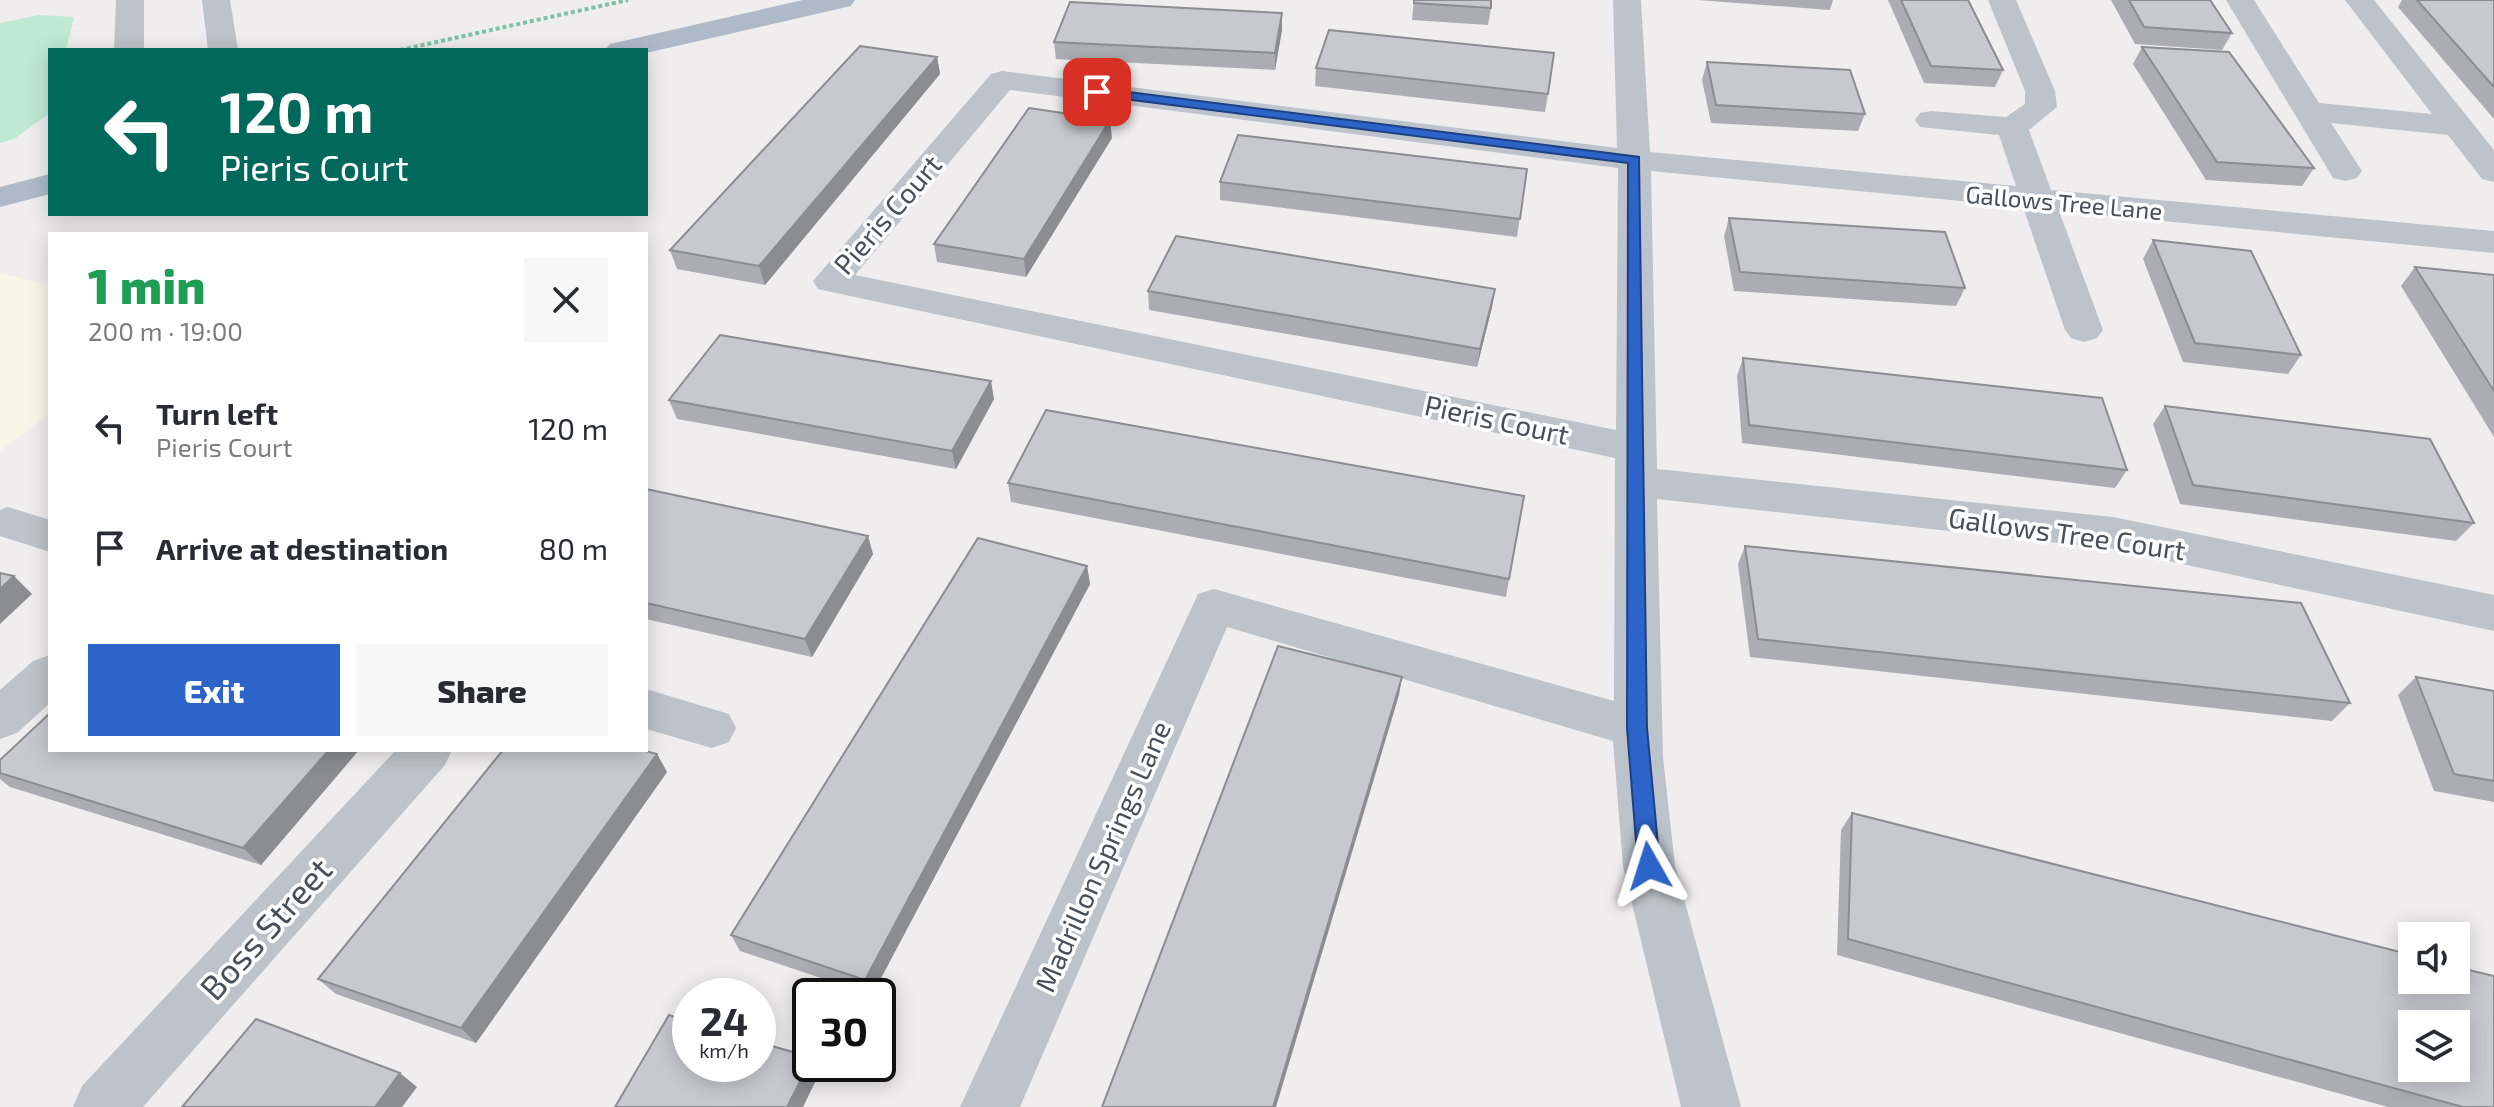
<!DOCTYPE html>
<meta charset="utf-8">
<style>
:root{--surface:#fff;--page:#f7f7f7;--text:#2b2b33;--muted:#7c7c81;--accent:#2d64c9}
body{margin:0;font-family:"Exo 2",sans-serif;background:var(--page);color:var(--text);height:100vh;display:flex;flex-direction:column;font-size:30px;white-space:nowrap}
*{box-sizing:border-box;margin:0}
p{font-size:26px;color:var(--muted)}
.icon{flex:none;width:44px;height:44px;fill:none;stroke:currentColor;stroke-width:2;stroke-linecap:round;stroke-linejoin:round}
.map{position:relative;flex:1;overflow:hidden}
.side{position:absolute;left:48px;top:232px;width:600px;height:520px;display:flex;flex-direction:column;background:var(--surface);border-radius:0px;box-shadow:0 4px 20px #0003}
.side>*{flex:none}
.guide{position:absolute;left:48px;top:48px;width:600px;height:168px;border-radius:0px;box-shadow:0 4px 20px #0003;background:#00695c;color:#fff;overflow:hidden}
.tools{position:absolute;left:2398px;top:922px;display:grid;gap:16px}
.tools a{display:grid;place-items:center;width:72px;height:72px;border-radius:0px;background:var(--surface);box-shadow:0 4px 20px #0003;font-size:40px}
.speed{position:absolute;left:672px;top:978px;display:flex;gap:16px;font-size:40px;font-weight:700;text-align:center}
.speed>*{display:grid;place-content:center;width:104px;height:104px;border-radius:50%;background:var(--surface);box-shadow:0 4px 20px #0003;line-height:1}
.speed small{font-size:20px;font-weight:400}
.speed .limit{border:4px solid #111;border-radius:12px;background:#fff;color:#111}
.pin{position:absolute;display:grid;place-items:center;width:68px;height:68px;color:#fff;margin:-34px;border-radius:16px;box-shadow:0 4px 12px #0006}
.me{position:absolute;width:88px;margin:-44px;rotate:354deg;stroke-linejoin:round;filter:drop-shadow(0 0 6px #0008)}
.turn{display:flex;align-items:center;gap:28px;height:168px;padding:0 40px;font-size:36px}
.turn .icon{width:104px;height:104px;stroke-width:2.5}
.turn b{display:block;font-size:56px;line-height:68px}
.round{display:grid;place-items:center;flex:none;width:84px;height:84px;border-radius:0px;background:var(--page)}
.head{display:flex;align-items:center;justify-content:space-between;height:136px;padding:0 40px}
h1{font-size:48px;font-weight:800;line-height:60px;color:#1e9e55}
.button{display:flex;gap:16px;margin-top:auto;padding:16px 40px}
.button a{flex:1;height:92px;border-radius:0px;background:var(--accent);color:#fff;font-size:32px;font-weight:800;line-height:92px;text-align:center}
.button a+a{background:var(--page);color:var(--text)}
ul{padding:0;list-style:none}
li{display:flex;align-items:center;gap:24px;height:120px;padding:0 40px}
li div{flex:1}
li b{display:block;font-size:30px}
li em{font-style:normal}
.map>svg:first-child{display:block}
.commercial{fill:#f9f5e7}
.green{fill:#bfe9d3}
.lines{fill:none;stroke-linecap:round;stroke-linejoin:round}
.path{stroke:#7cc2a6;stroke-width:4;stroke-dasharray:4 3;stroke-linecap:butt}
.minor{fill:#bdc3ca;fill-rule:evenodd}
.major{fill:#afbac9;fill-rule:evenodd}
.wall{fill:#abadb2}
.shaded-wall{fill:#8b8d91}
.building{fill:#c7c9cf;stroke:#8b8d91;stroke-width:2;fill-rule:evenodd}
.route{fill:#2d64c9;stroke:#1d4183;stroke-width:2}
.labels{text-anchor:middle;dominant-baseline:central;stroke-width:7;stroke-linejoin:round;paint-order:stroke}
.far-street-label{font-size:24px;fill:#474f58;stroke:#fff}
.street-label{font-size:28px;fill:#474f58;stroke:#fff}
.near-street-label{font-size:34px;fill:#474f58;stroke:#fff}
</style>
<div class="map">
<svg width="2494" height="1107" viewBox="0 0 2494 1107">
<rect width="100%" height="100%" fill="#efeded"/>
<polygon class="commercial" points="0,273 50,286 50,414 0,451"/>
<polygon class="green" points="39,15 74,17 66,50 50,50 50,113 14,139 0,143 0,23"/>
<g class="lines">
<polyline class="path" points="400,50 628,0"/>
<g class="minor">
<polygon points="116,0 144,0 144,50 114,50"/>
<polygon points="202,0 230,0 238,50 208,50"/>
<path d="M1613,0H1641L1650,152L2016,186L1999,135L1920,127L1915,120L1920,113L1931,111L2006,117L2025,104V91L1988,0H2016L2055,91L2057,107L2029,130L2051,190L2494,231V253L2059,211L2103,330L2097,338L2084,342L2071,338L2065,330L2023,207L1651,171L1657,469L2113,517L2494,595V631L2113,549L1657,499L1663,757L1675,866L1741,1107H1681L1623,866L1613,741L1227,627L1020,1107H960L1198,594L1214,589L1614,701L1615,458L831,292L818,289L813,281L991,74L1002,71L1617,148ZM1010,90L1618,168L1616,430L855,275Z"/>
<polygon points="2226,0 2254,0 2319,103 2432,114 2345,0 2374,0 2494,150 2494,182 2482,179 2448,135 2331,123 2362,171 2357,178 2345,181 2333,178"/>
<polygon points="8,507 50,520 50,552 0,536 0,510"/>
<polygon points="50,655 50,703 17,733 0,739 0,690 33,661"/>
<polygon points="646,689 729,714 736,728 729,742 712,748 646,729"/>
<polygon points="396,750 452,750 445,765 143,1107 73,1107 82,1086"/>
</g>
<g class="major">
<polygon points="803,0 855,0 851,6 646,53 646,50 605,50 610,44"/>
<polygon points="50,174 50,194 0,207 0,187"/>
</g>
</g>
<g class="wall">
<polygon points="1414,0 1491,8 1488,25 1412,20"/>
<polygon points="1697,0 1833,0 1830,10"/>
<polygon points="1888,0 1968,0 2003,70 1995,87 1924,83"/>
<polygon points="2111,0 2210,0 2232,33 2222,50 2135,44"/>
<polygon points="2402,0 2494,0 2494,119 2398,7"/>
<polygon points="1282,30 1275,70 1056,59 1054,42"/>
<polygon points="2142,47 2314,168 2302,186 2206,180 2133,64"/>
<polygon points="937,57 940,74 765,285 677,269 670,250"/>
<polygon points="1707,62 1865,114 1858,131 1711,123 1702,80"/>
<polygon points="1316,68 1548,94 1545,112 1315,86"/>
<polygon points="1112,138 1026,277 937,262 934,244"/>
<polygon points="1527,169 1517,237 1220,200 1220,182"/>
<polygon points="1729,218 1965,288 1956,306 1734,291 1724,236"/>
<polygon points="2153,240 2301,355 2288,374 2183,362 2143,259"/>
<polygon points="2415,267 2494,275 2494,437 2401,286"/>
<polygon points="1495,289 1492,307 1477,367 1149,310 1148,291"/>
<polygon points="1743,358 2127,470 2115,488 1742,443 1737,376"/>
<polygon points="994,399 956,469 677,419 669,400"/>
<polygon points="2165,406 2474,523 2456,541 2180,504 2153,424"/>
<polygon points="1008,483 1509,579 1506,597 1011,502"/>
<polygon points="646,489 873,554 812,657 646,619"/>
<polygon points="1745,546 2350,703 2332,721 1750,657 1738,564"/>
<polygon points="1087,566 1090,584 872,995 740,951 731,935"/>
<polygon points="2416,677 2494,691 2494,802 2434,791 2398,695"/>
<polygon points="50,750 359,750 261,865 10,787 0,779 0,760"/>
<polygon points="657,754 667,772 476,1043 336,994 318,979"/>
<polygon points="1852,813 2494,1107 2388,1107 1837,955 1841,830"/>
</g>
<g class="shaded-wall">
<polygon points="1282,13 1282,30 1275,70 1275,53"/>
<polygon points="937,57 940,74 765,285 759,266"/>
<polygon points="1110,120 1112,138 1026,277 1024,259"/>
<polygon points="1495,289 1492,307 1477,367 1480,349"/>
<polygon points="991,381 994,399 956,469 952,451"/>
<polygon points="868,536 873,554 812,657 805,639"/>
<polygon points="1087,566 1090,584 872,995 865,980"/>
<polygon points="14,576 32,594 0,624 0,589"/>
<polygon points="1402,677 1399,695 1276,1107 1273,1107"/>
<polygon points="329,750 359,750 261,865 243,848"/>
<polygon points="657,754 667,772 476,1043 461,1028"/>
<polygon points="810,1062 810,1064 816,1064 820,1072 803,1107 787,1107"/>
<polygon points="400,1073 417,1087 402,1107 375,1107"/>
</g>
<g class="building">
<polygon points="1414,0 1491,0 1491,8 1414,3"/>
<polygon points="1901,0 1968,0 2003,70 1931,66"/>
<polygon points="2129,0 2210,0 2232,33 2144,27"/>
<polygon points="2417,0 2494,0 2494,87"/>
<polygon points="1070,2 1282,13 1275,53 1054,42"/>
<polygon points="1329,30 1554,53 1548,94 1316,68"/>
<polygon points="860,46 937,57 759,266 670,250"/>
<polygon points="2142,47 2229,52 2314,168 2217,162"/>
<polygon points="1707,62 1850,70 1865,114 1716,105"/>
<polygon points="1029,108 1110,120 1024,259 934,244"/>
<polygon points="1238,135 1527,169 1520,219 1220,182"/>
<polygon points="1729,218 1945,232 1965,288 1740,272"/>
<polygon points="1176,236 1495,289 1480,349 1148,291"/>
<polygon points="2153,240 2251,251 2301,355 2195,343"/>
<polygon points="2415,267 2494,275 2494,391"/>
<polygon points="720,335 991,381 952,451 669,400"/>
<polygon points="1743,358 2102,398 2127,470 1749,425"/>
<polygon points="2165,406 2430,439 2474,523 2193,485"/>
<polygon points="1046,410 1524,496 1509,579 1008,483"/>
<polygon points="646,489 868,536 805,639 646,603"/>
<polygon points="978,538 1087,566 865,980 731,935"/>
<polygon points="1745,546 2301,603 2350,703 1758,639"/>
<polygon points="0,573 14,576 0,589"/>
<polygon points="1278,646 1402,677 1273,1107 1102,1107"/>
<polygon points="2416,677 2494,691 2494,781 2454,774"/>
<polygon points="50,713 50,750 329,750 243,848 0,773 0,760"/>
<polygon points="503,750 642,750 657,754 461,1028 318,979"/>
<path d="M1852,813L2412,955V980H2456V967L2494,976V1107H2463L1848,939ZM2412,1024H2456V1068H2412Z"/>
<polygon points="669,1015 690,1022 690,1064 758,1064 758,1042 810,1057 810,1062 787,1107 615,1107"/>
<polygon points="256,1019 400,1073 375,1107 182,1107"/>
</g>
<polygon class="route" points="1097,88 1639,157 1647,728 1660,866 1657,873 1649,876 1642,873 1638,866 1627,728 1628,163 1093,95 1091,92"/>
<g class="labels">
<g class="far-street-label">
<text transform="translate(2064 202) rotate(5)">Gallows Tree Lane</text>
</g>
<g class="street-label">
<text transform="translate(887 214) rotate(-49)">Pieris Court</text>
<text transform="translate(1497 419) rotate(12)">Pieris Court</text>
<text transform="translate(2067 533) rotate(8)">Gallows Tree Court</text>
<text transform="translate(1102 856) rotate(-66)">Madrillon Springs Lane</text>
</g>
<g class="near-street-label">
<text transform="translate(265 928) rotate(-48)">Boss Street</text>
</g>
</g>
</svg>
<div class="tools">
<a><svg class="icon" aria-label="sound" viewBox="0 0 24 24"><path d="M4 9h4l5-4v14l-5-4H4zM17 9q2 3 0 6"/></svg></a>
<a><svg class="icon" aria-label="layers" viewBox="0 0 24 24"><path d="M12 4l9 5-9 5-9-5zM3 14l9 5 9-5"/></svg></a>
</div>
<div class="speed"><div>24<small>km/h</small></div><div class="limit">30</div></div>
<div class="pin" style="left:1097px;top:92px;background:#d93025"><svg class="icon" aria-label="arrive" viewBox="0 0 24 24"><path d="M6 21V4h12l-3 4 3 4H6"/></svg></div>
<svg class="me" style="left:1649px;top:866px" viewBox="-20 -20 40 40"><path d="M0-17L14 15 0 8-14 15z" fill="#2d64c9" stroke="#fff" stroke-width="4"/></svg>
<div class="guide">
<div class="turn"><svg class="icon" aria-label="left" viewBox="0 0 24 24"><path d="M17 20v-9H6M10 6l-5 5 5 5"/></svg><div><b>120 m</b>Pieris Court</div></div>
</div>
<section class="side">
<div class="head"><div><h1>1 min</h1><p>200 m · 19:00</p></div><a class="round"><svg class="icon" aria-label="close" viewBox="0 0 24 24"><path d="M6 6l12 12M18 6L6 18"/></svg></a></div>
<ul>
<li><svg class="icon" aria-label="left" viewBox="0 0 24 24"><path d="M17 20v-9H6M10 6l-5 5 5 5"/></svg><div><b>Turn left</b><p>Pieris Court</p></div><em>120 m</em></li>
<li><svg class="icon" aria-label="arrive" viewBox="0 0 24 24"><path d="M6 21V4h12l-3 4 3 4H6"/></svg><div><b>Arrive at destination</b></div><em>80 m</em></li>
</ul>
<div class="button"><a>Exit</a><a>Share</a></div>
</section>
</div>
